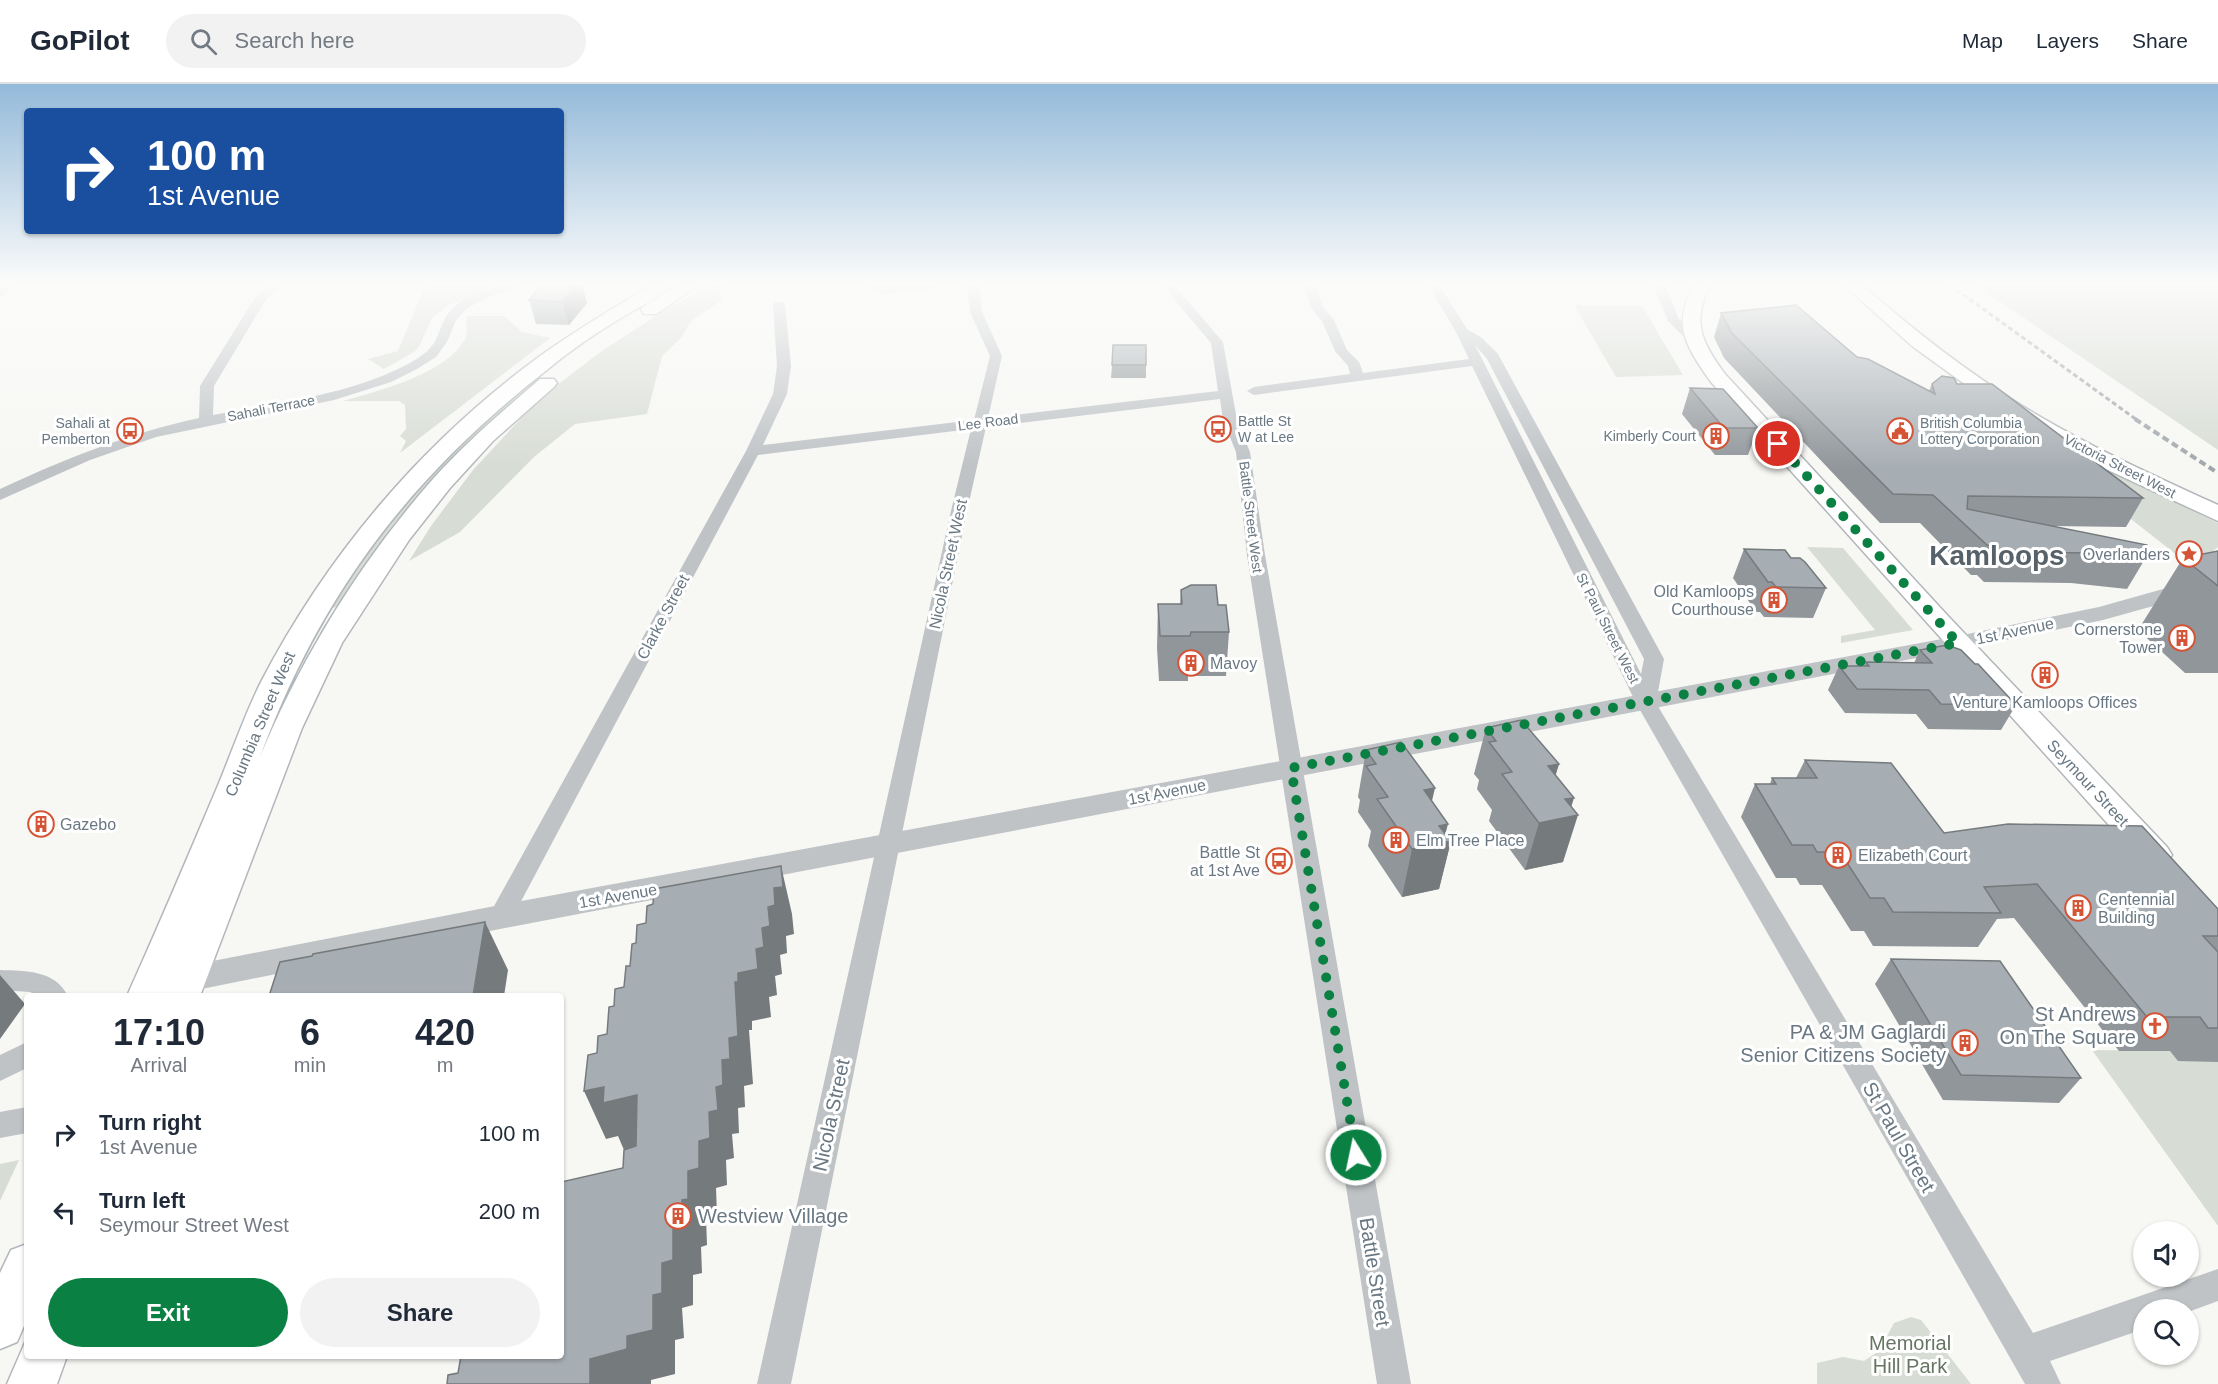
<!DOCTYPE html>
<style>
:root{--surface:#fff;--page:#f2f2f3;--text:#1f2937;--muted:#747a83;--line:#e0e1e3;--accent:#0b8043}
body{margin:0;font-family:Helvetica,sans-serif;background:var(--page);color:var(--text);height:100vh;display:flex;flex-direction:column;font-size:22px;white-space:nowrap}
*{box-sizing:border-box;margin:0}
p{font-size:20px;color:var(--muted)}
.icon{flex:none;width:33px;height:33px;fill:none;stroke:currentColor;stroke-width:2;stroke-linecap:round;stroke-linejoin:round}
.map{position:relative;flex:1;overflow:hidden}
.side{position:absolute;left:24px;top:909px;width:540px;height:366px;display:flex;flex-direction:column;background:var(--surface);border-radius:6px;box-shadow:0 2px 4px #0004}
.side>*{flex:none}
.guide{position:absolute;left:24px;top:24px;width:540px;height:126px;border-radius:6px;box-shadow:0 2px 4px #0004;background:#1a4fa0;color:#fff;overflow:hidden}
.buttons{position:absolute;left:2133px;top:1137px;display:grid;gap:12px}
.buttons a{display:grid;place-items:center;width:66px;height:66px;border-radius:50%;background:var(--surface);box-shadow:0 2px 4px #0004;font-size:30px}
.pin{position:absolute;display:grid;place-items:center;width:51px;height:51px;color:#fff;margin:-26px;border:3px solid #fff;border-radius:50%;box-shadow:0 2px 6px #0007}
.me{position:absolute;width:66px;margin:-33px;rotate:350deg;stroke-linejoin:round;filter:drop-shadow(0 0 4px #0008)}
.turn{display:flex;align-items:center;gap:21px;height:126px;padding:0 24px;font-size:27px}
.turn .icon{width:78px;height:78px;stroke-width:2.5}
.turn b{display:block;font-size:42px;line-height:51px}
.eta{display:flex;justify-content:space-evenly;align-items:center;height:102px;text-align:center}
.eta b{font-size:36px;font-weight:800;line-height:42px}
.primary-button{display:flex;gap:12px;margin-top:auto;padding:12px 24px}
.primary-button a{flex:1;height:69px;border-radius:36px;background:var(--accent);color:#fff;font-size:24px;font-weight:800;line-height:69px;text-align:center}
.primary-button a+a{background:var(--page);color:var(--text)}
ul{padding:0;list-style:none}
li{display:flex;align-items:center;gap:18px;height:78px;padding:0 24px}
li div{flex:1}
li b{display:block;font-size:22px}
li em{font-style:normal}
header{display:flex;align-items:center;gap:36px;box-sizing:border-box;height:84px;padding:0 30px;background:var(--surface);border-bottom:2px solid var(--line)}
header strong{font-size:28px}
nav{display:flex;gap:33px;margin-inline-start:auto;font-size:21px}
.search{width:420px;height:54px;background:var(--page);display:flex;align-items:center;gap:15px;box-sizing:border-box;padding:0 21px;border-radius:33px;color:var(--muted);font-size:22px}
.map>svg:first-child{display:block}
.green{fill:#d7dcd4}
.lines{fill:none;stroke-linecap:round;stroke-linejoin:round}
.secondary-casing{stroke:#b1b7bb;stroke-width:3}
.minor{fill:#bfc3c6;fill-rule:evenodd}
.tertiary{fill:#bfc3c6;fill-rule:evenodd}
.secondary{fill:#fff;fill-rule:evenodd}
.rail-far1{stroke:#a1a7ac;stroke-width:3;stroke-dasharray:5 3;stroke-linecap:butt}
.rail{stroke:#a1a7ac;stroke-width:4;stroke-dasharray:7 4;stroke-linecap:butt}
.wall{fill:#90969a}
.shaded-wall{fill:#757a7d}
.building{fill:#a7aeb3;stroke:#757a7d;stroke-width:1.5}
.route{stroke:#0b8043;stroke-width:10;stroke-dasharray:0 18}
.labels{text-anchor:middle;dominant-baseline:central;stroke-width:6;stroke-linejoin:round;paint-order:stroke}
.far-street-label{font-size:14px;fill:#697883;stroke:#fff}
.far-poi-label{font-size:14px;fill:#697883;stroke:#fff;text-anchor:start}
.poi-label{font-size:16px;fill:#697883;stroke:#fff;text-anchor:start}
.street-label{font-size:16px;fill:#697883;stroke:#fff}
.near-poi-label{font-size:20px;fill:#697883;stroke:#fff;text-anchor:end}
.near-street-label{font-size:20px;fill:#697883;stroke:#fff}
.near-park-label{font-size:20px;fill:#677663;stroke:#fff}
.town-label{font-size:28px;font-weight:bold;fill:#566169;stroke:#fff}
</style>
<header>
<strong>GoPilot</strong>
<div class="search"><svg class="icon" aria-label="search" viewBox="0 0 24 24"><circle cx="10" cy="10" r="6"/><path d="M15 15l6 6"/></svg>Search here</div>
<nav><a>Map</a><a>Layers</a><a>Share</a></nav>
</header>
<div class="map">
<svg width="2218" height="1300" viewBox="0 0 2218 1300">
<rect width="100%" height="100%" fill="#f7f7f4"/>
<g class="green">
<polygon points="425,202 494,202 449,221 432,234 420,261 414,268 384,285 368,275 398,267"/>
<polygon points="708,202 723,202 719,208 722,216 691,237 681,254 662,272 647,330 575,340 534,373 460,448 409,477 431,442 473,386 539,315 599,269 662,228"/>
<polygon points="867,202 941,202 917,208 877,210"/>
<polygon points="1977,202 2218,202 2218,366"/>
<polygon points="1574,221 1642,222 1683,291 1616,293"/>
<path d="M467,232H504L522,248L550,254L400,369L406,357L400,352L406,345L405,321L399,317H343C380,306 445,291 465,255C468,250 466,239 467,232Z"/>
<polygon points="540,290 441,386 389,448 337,523 329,524 379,448 475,343"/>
<polygon points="1981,317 2034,349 2218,439 2218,463 2192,483"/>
<polygon points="1807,463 1843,464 1913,546 1841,559 1841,552 1875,546"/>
<polygon points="2092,966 2170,967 2218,978 2218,1142"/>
<polygon points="19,1076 0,1117 0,1080"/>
<polygon points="1911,1233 1921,1236 1971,1300 1817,1300 1817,1279 1843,1273 1864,1277 1879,1267 1894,1239"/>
</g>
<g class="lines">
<g class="secondary-casing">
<g id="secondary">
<path d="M652,201H672C661,214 640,222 626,231C599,247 572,265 548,285C410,393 321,509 260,673C302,572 361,477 433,395C466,358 503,327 540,295H554L557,299L554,303L493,357L450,404L409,456L342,559L302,644L200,912H127C159,841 189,770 219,699C233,665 245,630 261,598C327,471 421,360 536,275C573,248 612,225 652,201Z"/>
<polygon points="679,201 699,201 656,230 644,230 641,226 644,222"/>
<path d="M1694,201H1710C1691,238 1702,259 1725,290L1948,532L2167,763L2172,771L2167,779L2155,783L2143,779L1711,298C1687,264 1671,241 1694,201Z"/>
<path d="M1844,201H1862C1912,245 1963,285 2019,320C2082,359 2150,390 2218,421V437L2097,381L2006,330L1912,262Z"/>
<polygon points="27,1160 27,1235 17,1258 0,1265 0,1189 11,1166"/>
<polygon points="27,1254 27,1272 67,1272 57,1300 7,1300"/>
</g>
</g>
<g class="minor">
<polygon points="4,201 16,201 0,214 0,205"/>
<path d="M269,201H281L265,217L214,302L213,331C276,319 342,312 400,284C412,278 426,271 434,259C440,249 442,236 450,227C468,207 498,201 522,201L484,215L466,225L456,236L447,258L436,273L417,285L391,298L334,316L156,353L90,376L0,416V405C65,375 129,349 199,334L200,302L254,215Z"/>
<polygon points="967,201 979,201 982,228 1002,272 988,334 1218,307 1211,259 1162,201 1174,201 1223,258 1237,336 1250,368 1265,471 1411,1300 1377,1300 1247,471 1236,368 1223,336 1220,315 986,343 967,427 791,1300 757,1300 951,427 971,345 758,371 509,840 500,842 491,840 488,833 746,367 773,310 777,282 773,221 775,218 783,218 785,221 791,282 787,310 763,361 974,336 990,272 970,228"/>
<path d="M1303,201H1315L1324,224L1334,236L1347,266L1359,278L1363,289L1469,275L1455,246L1428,201H1439L1467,245L1482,254L1498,270L1664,575L1656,619L2033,1249L2218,1185V1217L2188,1228V1226H2144V1245L2050,1277L2061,1300H2025L1636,619L1472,282L1254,311L1247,307L1254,303L1350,290L1348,282L1335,267L1322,237L1312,225ZM1475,261L1487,275L1644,575L1641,590Z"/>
<polygon points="1653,201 1665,201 1679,235 1698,253 1700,256 1698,259 1690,259 1668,237"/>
<path d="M0,886C26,887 55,886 68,912H38L30,908L0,906Z"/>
<polygon points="27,958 27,984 0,997 0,971"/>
<polygon points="27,1023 27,1049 0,1054 0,1028"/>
</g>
<polygon class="tertiary" points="2218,499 2218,513 2182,514 2103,536 1958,566 500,845 172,911 160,907 155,898 160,889 172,885 500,821 1958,552 2099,523 2181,500"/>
<use href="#secondary" class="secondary"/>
<polyline class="rail-far1" points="1950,201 2137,336"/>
<polyline class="rail" points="2135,335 2218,389"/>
</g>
<g class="wall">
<polygon points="542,201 582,201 587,219 569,241 536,240 529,216"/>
<polygon points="1721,229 1857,273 1929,307 1932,300 1957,300 2143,414 2126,443 2052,442 2145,475 2127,505 2071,499 1984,498 1977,491 1971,491 1920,439 1880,439 1724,274 1714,253"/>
<polygon points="1146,261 1146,294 1111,294 1112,281"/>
<polygon points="1690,304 1758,344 1748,371 1715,371 1682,330"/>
<polygon points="1744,465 1791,474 1826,504 1813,534 1764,533 1760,528 1756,528 1733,494"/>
<polygon points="2218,467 2218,589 2185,589 2138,546 2183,474"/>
<polygon points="1181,506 1218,521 1229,548 1226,592 1188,592 1188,597 1159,597 1157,564 1158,520 1180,520"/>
<polygon points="1920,566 1975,580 2016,621 2001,646 1928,645 1916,630 1845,629 1828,606 1839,582 1864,582 1866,578 1914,579"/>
<polygon points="1486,644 1559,680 1555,691 1571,722 1563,778 1525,786 1489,737 1492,726 1477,705 1479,696 1474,690"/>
<polygon points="1366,666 1432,717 1445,750 1451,757 1439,805 1402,813 1368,762 1371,747 1358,728 1360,716 1358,713"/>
<polygon points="1805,676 1944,749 2218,825 2218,978 2178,977 2170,967 2119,967 2014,834 1997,835 1978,863 1873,862 1864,847 1851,847 1822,801 1800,801 1796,794 1776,794 1741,733 1755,700 1770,700 1772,694 1796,694"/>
<polygon points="1891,875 2081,994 2059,1019 1943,1016 1875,900"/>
</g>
<g class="shaded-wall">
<polygon points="576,201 582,201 587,219 569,241 562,218"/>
<polygon points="1559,680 1545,727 1548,682"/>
<polygon points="1435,704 1424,751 1424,706"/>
<polygon points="1574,714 1568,733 1578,731 1563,778 1525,786 1539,739 1565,715"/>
<polygon points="1448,740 1443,759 1451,757 1439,805 1402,813 1412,765 1439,742"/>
<polygon points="781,782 792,830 794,850 786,852 787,869 780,871 782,890 775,892 777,911 769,913 771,933 752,937 752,946 749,946 753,1000 744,1002 745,1023 738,1024 739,1049 732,1050 734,1074 726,1076 727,1101 716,1104 717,1131 706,1134 707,1161 701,1163 702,1189 693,1191 693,1221 682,1224 684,1254 675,1256 675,1290 651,1296 651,1300 590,1300 590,1275 627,1252 653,1211 662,1179 682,1116 688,1087 709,1028 722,976 729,954 735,898 738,889 756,865"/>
<polygon points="485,838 508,886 504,912 473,912"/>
<polygon points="0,891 25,920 0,955"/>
<polygon points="604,1003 637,1011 657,1059 624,1066 618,1052 606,1055 584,1007"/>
</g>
<g class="building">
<polygon points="542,201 576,201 562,218 529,216"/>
<polygon points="1796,221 1857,273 1868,275 1935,310 1932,300 1942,292 1954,294 1957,300 1992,300 2143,414 1968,412 1967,425 2147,461 2145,475 2088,469 2000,468 1992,462 1987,461 1933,411 1893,410 1732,249 1721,229"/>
<polygon points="1113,261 1146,261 1146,281 1112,281"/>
<polygon points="1690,304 1723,305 1758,344 1724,344"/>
<polygon points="1744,465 1785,466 1791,474 1800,474 1805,478 1826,504 1776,503 1772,498 1768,498"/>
<polygon points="2218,467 2218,502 2183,474"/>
<polygon points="1191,501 1216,501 1218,521 1226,521 1229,548 1191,548 1190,552 1160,552 1158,520 1182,520 1181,506"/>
<polygon points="1947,561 1961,566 1975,580 1978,580 2016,621 1941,620 1929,606 1857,605 1839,582 1869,582 1866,578 1932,579 1920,566"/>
<polygon points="1521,636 1559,680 1548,682 1574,714 1565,715 1578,731 1539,739 1502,690 1512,688 1489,658 1496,657 1486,644"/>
<polygon points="1401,658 1435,704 1424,706 1448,740 1439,742 1451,757 1412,765 1377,715 1388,713 1366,682 1376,680 1366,666"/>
<polygon points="1805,676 1891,679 1944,749 2008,740 2142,742 2218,825 2218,852 2203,852 2218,868 2218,944 2208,944 2200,933 2147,933 2037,800 1984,803 2001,829 1893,828 1884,814 1870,814 1840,768 1817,768 1813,761 1792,761 1755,700 1776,700 1772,694 1817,694"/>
<polygon points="781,782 783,803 774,804 775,821 768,823 770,842 762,844 764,863 756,865 758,885 738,889 738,898 735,898 738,952 729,954 730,975 722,976 723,1001 716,1003 718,1026 709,1028 710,1054 699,1057 699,1084 688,1087 688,1115 682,1116 682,1143 673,1145 673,1176 662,1179 662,1209 653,1211 653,1246 627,1252 627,1265 590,1275 590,1300 447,1300 448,1291 458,1289 461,1272 561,1272 561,1098 623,1084 624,1066 636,1062 637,1011 603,1019 604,1003 584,1007 588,971 597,969 598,952 607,950 609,923 614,922 615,905 624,903 626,882 630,882 632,860 636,859 637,841 646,839 647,822 653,820 654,805"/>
<polygon points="485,838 473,912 269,912 280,878 312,872 313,870"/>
<polygon points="1891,875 2000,877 2081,994 1961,991"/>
</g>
<linearGradient id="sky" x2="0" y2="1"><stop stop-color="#94bada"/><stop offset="0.52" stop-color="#fbfbfa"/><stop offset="1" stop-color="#fbfbfa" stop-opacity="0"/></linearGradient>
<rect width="2218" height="384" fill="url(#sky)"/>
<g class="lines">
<polyline class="route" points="1356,1071 1291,684 1958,559 1778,360"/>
</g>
<defs>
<g id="bus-ring" transform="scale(1.35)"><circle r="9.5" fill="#fff" stroke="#d55436" stroke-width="1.5"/><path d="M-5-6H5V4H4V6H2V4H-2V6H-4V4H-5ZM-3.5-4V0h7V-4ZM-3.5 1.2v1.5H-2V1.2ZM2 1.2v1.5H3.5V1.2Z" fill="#d55436"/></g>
<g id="civic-ring" transform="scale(1.35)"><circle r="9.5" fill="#fff" stroke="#d55436" stroke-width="1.5"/><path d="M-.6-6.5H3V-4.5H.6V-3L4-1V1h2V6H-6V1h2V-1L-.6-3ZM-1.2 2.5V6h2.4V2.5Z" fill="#d55436"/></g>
<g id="building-ring" transform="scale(1.35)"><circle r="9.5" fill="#fff" stroke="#d55436" stroke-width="1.5"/><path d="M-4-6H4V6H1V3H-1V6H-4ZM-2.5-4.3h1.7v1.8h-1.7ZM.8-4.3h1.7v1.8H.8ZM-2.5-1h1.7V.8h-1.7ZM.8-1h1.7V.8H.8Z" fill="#d55436"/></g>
<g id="sight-ring" transform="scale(1.35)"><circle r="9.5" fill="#fff" stroke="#d55436" stroke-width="1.5"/><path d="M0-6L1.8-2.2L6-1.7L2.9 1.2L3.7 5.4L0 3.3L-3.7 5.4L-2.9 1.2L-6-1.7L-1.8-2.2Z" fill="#d55436"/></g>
<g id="church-ring" transform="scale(1.35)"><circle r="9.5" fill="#fff" stroke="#d55436" stroke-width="1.5"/><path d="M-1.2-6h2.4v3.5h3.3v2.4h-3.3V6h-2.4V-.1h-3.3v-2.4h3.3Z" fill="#d55436"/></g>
</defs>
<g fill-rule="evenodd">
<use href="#bus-ring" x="1218" y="345"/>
<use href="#bus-ring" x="130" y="347"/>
<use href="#civic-ring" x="1900" y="347"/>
<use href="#building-ring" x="1716" y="352"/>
<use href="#sight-ring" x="2189" y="470"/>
<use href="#building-ring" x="1774" y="516"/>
<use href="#building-ring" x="2182" y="554"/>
<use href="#building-ring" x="1191" y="579"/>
<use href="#building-ring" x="2045" y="591"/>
<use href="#building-ring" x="41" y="740"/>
<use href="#building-ring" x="1396" y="756"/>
<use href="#building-ring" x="1838" y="771"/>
<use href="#bus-ring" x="1279" y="777"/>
<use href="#building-ring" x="2078" y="824"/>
<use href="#church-ring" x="2155" y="942"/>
<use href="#building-ring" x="1965" y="959"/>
<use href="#building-ring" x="678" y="1132"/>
</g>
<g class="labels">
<g class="far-street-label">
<text transform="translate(271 324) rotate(-11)">Sahali Terrace</text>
<text transform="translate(988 338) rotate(-7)">Lee Road</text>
<text transform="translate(2120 382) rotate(27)">Victoria Street West</text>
<text transform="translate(1251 433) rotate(83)">Battle Street West</text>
<text transform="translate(1608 544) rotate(63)">St Paul Street West</text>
</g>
<g class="far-poi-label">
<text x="1238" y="337">Battle St<tspan x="1238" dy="16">W at Lee</tspan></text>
<text x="110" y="339" text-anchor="end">Sahali at<tspan x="110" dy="16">Pemberton</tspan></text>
<text x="1920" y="339">British Columbia<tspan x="1920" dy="16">Lottery Corporation</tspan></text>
<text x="1696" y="352" text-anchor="end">Kimberly Court</text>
</g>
<g class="poi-label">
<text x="2170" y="470" text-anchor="end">Overlanders</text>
<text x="1754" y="507" text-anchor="end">Old Kamloops<tspan x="1754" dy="18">Courthouse</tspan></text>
<text x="2162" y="545" text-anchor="end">Cornerstone<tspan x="2162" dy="18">Tower</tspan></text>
<text x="1210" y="579">Mavoy</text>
<text x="2045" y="618" text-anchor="middle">Venture Kamloops Offices</text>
<text x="60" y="740">Gazebo</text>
<text x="1416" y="756">Elm Tree Place</text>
<text x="1260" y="768" text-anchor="end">Battle St<tspan x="1260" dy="18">at 1st Ave</tspan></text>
<text x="1858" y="771">Elizabeth Court</text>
<text x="2098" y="815">Centennial<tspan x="2098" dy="18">Building</tspan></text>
</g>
<g class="street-label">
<text transform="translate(948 480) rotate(-78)">Nicola Street West</text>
<text transform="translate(663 533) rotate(-62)">Clarke Street</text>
<text transform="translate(2015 547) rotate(-12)">1st Avenue</text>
<text transform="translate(260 640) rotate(-67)">Columbia Street West</text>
<text transform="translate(2088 699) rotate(47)">Seymour Street</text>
<text transform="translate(1167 708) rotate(-11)">1st Avenue</text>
<text transform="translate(618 812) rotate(-10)">1st Avenue</text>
</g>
<g class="near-poi-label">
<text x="2136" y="930">St Andrews<tspan x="2136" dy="23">On The Square</tspan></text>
<text x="1946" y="948">PA &amp; JM Gaglardi<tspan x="1946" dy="23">Senior Citizens Society</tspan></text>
<text x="698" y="1132" text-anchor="start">Westview Village</text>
</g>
<g class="near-street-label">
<text transform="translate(831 1031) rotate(-78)">Nicola Street</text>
<text transform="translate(1899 1053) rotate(60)">St Paul Street</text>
<text transform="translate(1375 1188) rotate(81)">Battle Street</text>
</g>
<g class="near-park-label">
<text x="1910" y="1259">Memorial<tspan x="1910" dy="23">Hill Park</tspan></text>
</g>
<g class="town-label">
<text x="1997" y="471">Kamloops</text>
</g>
</g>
</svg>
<div class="buttons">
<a><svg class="icon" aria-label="sound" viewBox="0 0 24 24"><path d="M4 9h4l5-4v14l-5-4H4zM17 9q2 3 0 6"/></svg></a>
<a><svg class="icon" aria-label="search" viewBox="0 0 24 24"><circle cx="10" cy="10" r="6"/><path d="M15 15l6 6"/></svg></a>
</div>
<div class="pin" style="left:1778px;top:360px;background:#d93025"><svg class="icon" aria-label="arrive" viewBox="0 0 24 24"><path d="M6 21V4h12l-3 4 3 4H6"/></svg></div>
<svg class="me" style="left:1356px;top:1071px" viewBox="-20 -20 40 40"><circle r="17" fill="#0b8043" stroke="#fff" stroke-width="3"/><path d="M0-11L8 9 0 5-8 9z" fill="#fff"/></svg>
<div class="guide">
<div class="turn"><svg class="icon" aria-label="right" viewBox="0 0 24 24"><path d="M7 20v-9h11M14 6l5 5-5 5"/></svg><div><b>100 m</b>1st Avenue</div></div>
</div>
<section class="side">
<div class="eta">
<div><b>17:10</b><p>Arrival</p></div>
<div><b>6</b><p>min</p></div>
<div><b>420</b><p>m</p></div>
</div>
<ul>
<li><svg class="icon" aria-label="right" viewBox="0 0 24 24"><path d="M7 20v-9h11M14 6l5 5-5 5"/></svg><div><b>Turn right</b><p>1st Avenue</p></div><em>100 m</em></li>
<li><svg class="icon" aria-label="left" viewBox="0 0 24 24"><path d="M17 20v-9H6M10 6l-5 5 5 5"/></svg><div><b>Turn left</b><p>Seymour Street West</p></div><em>200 m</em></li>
</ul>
<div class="primary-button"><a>Exit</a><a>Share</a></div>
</section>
</div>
